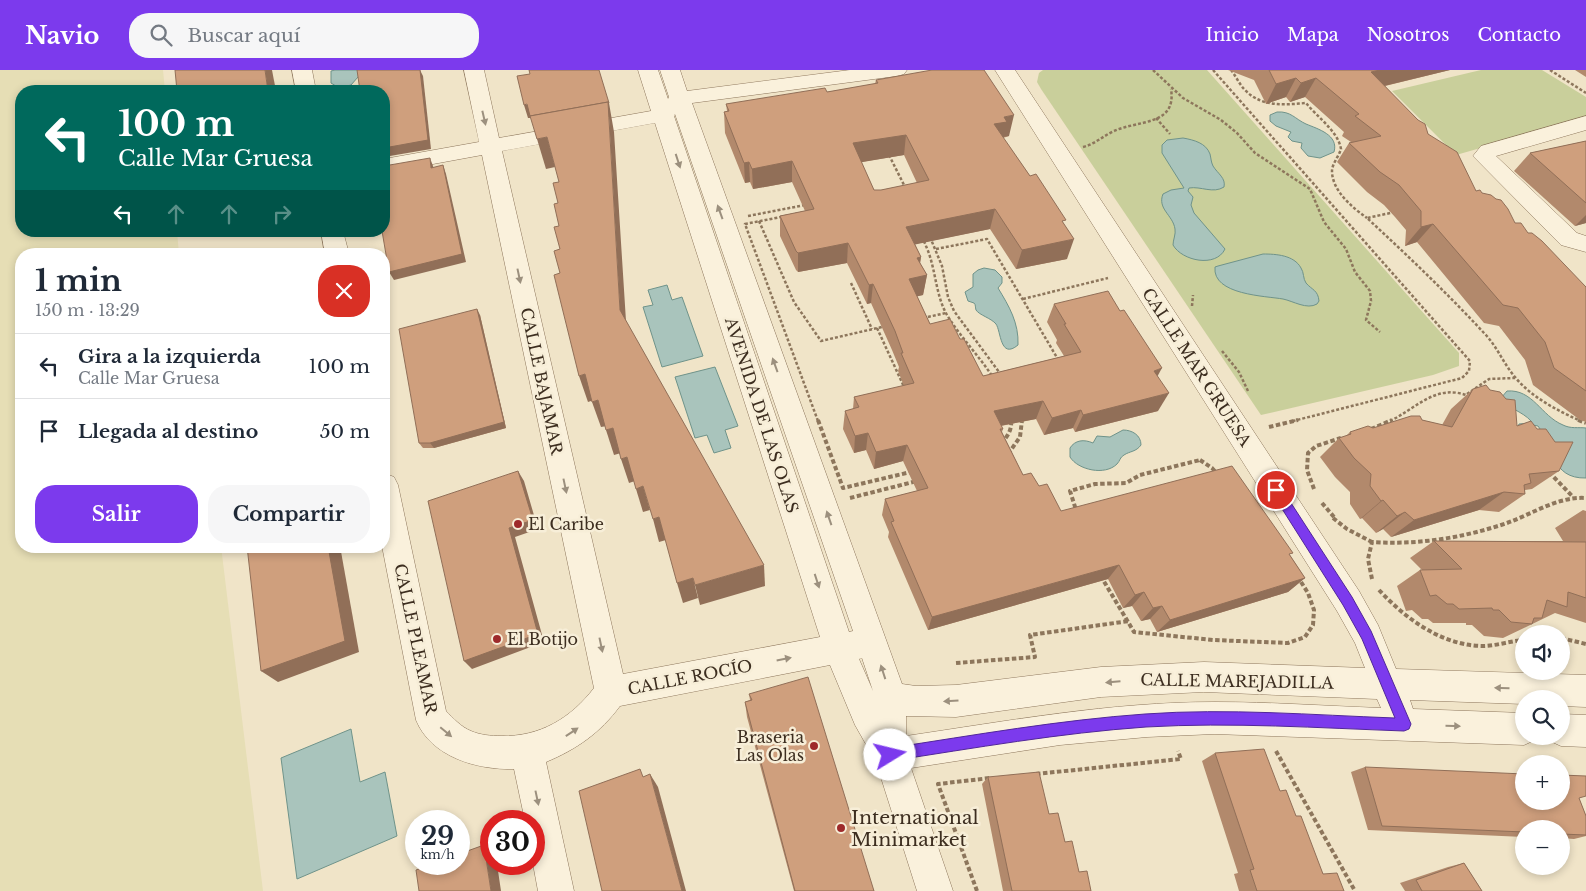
<!DOCTYPE html>
<html lang="es">
<meta charset="utf-8">
<style>
:root{--surface:#fff;--page:#f6f6f7;--text:#1f2937;--muted:#747a83;--line:#e0e1e3;--accent:#7c3aed}
body{margin:0;font-family:"Libre Baskerville",serif;background:var(--page);color:var(--text);height:100vh;display:flex;flex-direction:column;font-size:19px;white-space:nowrap}
*{box-sizing:border-box;margin:0}
p{font-size:16px;color:var(--muted)}
.icon{flex:none;width:28px;height:28px;fill:none;stroke:currentColor;stroke-width:2;stroke-linecap:round;stroke-linejoin:round}
.map{position:relative;flex:1;overflow:hidden}
.panel{position:absolute;left:15px;top:178px;width:375px;height:305px;display:flex;flex-direction:column;background:var(--surface);border-radius:20px;box-shadow:0 2px 8px #0003}
.panel>*{flex:none}
.banner{position:absolute;left:15px;top:15px;width:375px;height:152px;border-radius:20px;box-shadow:0 2px 8px #0003;background:#00695c;color:#fff;overflow:hidden}
.buttons{position:absolute;left:1515px;top:555px;display:grid;gap:10px}
.buttons a{display:grid;place-items:center;width:55px;height:55px;border-radius:50%;background:var(--surface);box-shadow:0 2px 8px #0003;font-size:25px}
.speed{position:absolute;left:405px;top:740px;display:flex;gap:10px;font-size:25px;font-weight:700;text-align:center}
.speed>*{display:grid;place-content:center;width:65px;height:65px;border-radius:50%;background:var(--surface);box-shadow:0 2px 8px #0003;line-height:1}
.speed small{font-size:12px;font-weight:400}
.speed .limit{border:8px solid #d22;background:#fff;color:#111}
.pin{position:absolute;display:grid;place-items:center;width:42px;height:42px;color:#fff;margin:-21px;border:2px solid #fff;border-radius:50%;box-shadow:0 1px 5px #0007}
.me{position:absolute;width:55px;margin:-28px;rotate:81deg;stroke-linejoin:round;filter:drop-shadow(0 0 4px #0008)}
.turn{display:flex;align-items:center;gap:18px;height:105px;padding:0 20px;font-size:22px}
.turn .icon{width:65px;height:65px;stroke-width:2.5}
.turn b{display:block;font-size:35px;line-height:42px}
.lanes{display:flex;align-items:center;height:48px;padding:0 20px;background:#0003;justify-content:center;gap:25px;direction:ltr}
.lanes .off{opacity:.35}
.round{display:grid;place-items:center;flex:none;width:52px;height:52px;border-radius:20px;background:var(--page)}
.overview{display:flex;align-items:center;justify-content:space-between;height:85px;padding:0 20px}
h1{font-size:30px;font-weight:800;line-height:38px}
.cta{display:flex;gap:10px;margin-top:auto;padding:10px 20px}
.cta a{flex:1;height:58px;border-radius:20px;background:var(--accent);color:#fff;font-size:20px;font-weight:800;line-height:58px;text-align:center}
.cta a+a{background:var(--page);color:var(--text)}
ul{padding:0;list-style:none}
li{display:flex;align-items:center;gap:15px;height:65px;padding:0 20px;border-top:1px solid var(--line)}
li div{flex:1}
li b{display:block;font-size:19px}
li em{font-style:normal}
header{display:flex;align-items:center;gap:30px;box-sizing:border-box;height:70px;padding:0 25px;background:var(--accent);color:#fff}
header strong{font-size:24px}
nav{display:flex;gap:28px;margin-inline-start:auto;font-size:18px}
.search{width:350px;height:45px;background:var(--page);display:flex;align-items:center;gap:12px;box-sizing:border-box;padding:0 18px;border-radius:20px;color:var(--muted);font-size:19px}
.map>svg:first-child{display:block}
.farmland{fill:#e6deb5}
.green{fill:#c9cf9b}
.water{fill:#a9c4bc;stroke:#6f938a}
.lines{fill:none;stroke-linecap:round;stroke-linejoin:round}
.minor-casing{stroke:#8d765c;stroke-width:1}
.path-far1{stroke:#8d765c;stroke-width:2.5;stroke-dasharray:3 2;stroke-linecap:butt}
.path{stroke:#8d765c;stroke-width:4;stroke-dasharray:4.5 2.5;stroke-linecap:butt}
.minor{fill:#faf1dc;fill-rule:evenodd}
.wall{fill:#b2896c;fill-rule:evenodd}
.shaded-wall{fill:#916f58}
.building{fill:#cf9f7d;stroke:#916f58;fill-rule:evenodd}
.oneway{fill:#9c907e}
.route{fill:#7c3aed;stroke:#51269a}
.poi-dot{fill:#9e2a2b;stroke:#f7eed8;stroke-width:2}
.labels{text-anchor:middle;dominant-baseline:central;stroke-width:5;stroke-linejoin:round;paint-order:stroke}
.street-label{font-size:16px;fill:#3d2e20;stroke:#f7eed8}
.poi-label{font-size:16px;fill:#3d2e20;stroke:#f7eed8;text-anchor:start}
.near-poi-label{font-size:19px;fill:#3d2e20;stroke:#f7eed8;text-anchor:start}
</style>
<header>
<strong>Navio</strong>
<div class="search"><svg class="icon" aria-label="search" viewBox="0 0 24 24"><circle cx="10" cy="10" r="6"/><path d="M15 15l6 6"/></svg>Buscar aquí</div>
<nav><a>Inicio</a><a>Mapa</a><a>Nosotros</a><a>Contacto</a></nav>
</header>
<div class="map">
<svg width="1586" height="821" viewBox="0 0 1586 821">
<rect width="100%" height="100%" fill="#f0e4c8"/>
<polygon class="farmland" points="0,0 163,0 165,21 21,21 21,161 177,161 179,184 21,184 21,476 221,476 263,821 0,821"/>
<g class="green">
<polygon points="1043,0 1207,0 1459,283 1459,296 1433,305 1261,345 1041,19 1037,12 1039,3"/>
<polygon points="1481,0 1542,0 1586,27 1586,48 1456,85 1392,21"/>
</g>
<g class="water">
<polygon points="335,0 375,0 376,3 358,7 351,15 339,18 331,13 331,1"/>
<path d="M1277,42C1291,41 1295,49 1306,54C1318,59 1339,65 1334,82L1320,88L1308,86L1301,78L1302,73L1292,71L1288,67L1291,62L1276,56L1270,51V45Z"/>
<path d="M1183,68C1194,70 1206,73 1210,84C1211,88 1211,92 1213,96C1218,104 1226,108 1224,117C1213,124 1201,116 1189,118L1188,121L1193,127L1191,135L1194,143L1225,179C1216,198 1182,191 1173,175C1173,170 1176,164 1175,159C1173,145 1157,139 1163,124L1171,120L1184,118L1162,83V75L1167,70Z"/>
<path d="M1263,184C1276,184 1294,185 1301,198C1304,202 1303,209 1306,213C1312,220 1318,220 1319,231L1317,234C1307,240 1293,231 1283,229C1266,226 1212,225 1215,197L1218,196Z"/>
<path d="M984,198L995,200L1002,207V213L998,218C1009,236 1019,253 1018,275C1000,290 1001,261 996,254C991,248 979,245 976,240C975,237 976,235 974,233L968,231L965,222L973,217V204L978,200Z"/>
<polygon points="667,215 672,230 682,227 703,286 662,297 643,237 653,235 648,220"/>
<polygon points="715,297 738,356 725,360 731,378 714,383 707,365 695,368 675,307"/>
<path d="M1507,321C1533,319 1541,346 1563,355C1571,359 1578,357 1586,358V408C1551,409 1553,376 1538,356L1533,355L1517,360L1519,354L1530,353L1531,351C1522,341 1510,340 1501,328Z"/>
<path d="M1123,360C1132,360 1141,365 1141,375C1136,382 1130,381 1124,385C1120,387 1120,391 1117,394C1105,406 1078,400 1070,387V378C1075,370 1084,369 1093,373L1097,366L1110,367Z"/>
<polygon points="351,659 360,712 385,702 397,766 297,809 281,688"/>
</g>
<g class="lines">
<g class="minor-casing">
<g id="minor">
<polygon points="292,0 312,0 316,21 296,21"/>
<path d="M464,0H484L499,68L651,41L638,0H658L668,29L669,27L660,0H680L687,21L850,0H907L904,4L897,6L692,33L902,614L916,616L956,615L1101,597L1204,592L1365,598L1355,573L1337,541L995,0H1015L1359,521L1378,555L1396,599L1586,605V637L1561,636V629H1524V634L1410,630L1413,639L1524,643V666H1537L1535,670L1524,675L1214,664L1147,667L1060,675L911,698L953,821H917L876,692L855,655L830,595L620,636C600,663 577,679 546,692L574,821H538L533,794L534,751H525L514,699C477,700 431,687 416,650L382,476H384V403L394,407L398,415L446,641C453,648 461,657 471,661C480,665 491,666 501,666C540,667 571,648 594,618L482,85L384,103V89L479,72ZM675,44L853,561L849,562L674,46ZM655,53L820,567L623,604L502,81ZM862,588L873,621L859,589ZM1204,622L1377,629L1381,638C1326,636 1270,632 1215,632C1111,632 1008,651 906,666V646L956,647L1101,627Z"/>
<polygon points="1586,46 1586,60 1496,86 1577,163 1586,166 1586,182 1561,175 1473,86 1481,76"/>
<polygon points="321,161 343,161 349,184 325,184"/>
<polygon points="1561,644 1586,645 1586,677 1561,676 1550,671 1547,666 1561,666"/>
</g>
</g>
<g class="path-far1">
<polyline points="1153,0 1183,28 1221,50 1237,63 1255,83 1310,119 1324,152 1346,179 1355,202 1370,221 1371,231 1366,250 1380,262"/>
<polyline points="1213,0 1470,291 1469,301 1462,308 1293,351"/>
<path d="M1231,0C1236,6 1239,14 1245,20C1261,37 1284,35 1306,33C1317,47 1338,61 1341,79C1339,86 1332,94 1332,101C1332,121 1353,138 1367,148"/>
<polyline points="1550,0 1586,23"/>
<polyline points="1156,48 1170,64"/>
<path d="M1083,77C1095,74 1103,66 1114,61C1138,50 1177,56 1171,19"/>
<polyline points="889,85 905,117"/>
<path d="M1395,142L1367,148C1407,185 1447,223 1484,263C1497,276 1503,293 1515,307C1531,327 1558,341 1581,351"/>
<polyline points="748,146 805,135"/>
<polyline points="759,151 794,232 821,271 886,256"/>
<polyline points="930,167 942,196 948,227 954,241 1002,306"/>
<polyline points="936,179 987,169 1059,291"/>
<polyline points="851,213 872,259"/>
<polyline points="1023,229 1108,208"/>
<polyline points="1192,236 1193,225"/>
<polyline points="923,248 946,243"/>
<polyline points="877,258 905,319"/>
<polyline points="1222,281 1239,302 1248,321"/>
<polyline points="1467,324 1489,309 1515,308"/>
<polyline points="1022,347 1022,351"/>
<path d="M818,351L745,154C776,148 807,142 838,135C850,133 867,127 879,129C902,135 918,156 926,176C936,198 935,224 947,245C969,281 1004,308 1011,351"/>
<path d="M1390,351C1417,338 1436,313 1469,326"/>
</g>
<g class="path">
<path d="M818,350L843,418L987,384C999,375 1013,366 1011,350"/>
<polyline points="1578,350 1586,353"/>
<polyline points="1269,357 1298,350"/>
<polyline points="1371,359 1392,350"/>
<polyline points="1008,384 1020,367 1022,350"/>
<polygon points="1200,390 1212,398 1233,421 1250,431 1308,523 1314,540 1313,555 1305,567 1288,573 1213,570 1134,562 1093,493 1070,421 1095,414 1126,413 1140,405"/>
<polyline points="1549,402 1573,427"/>
<polyline points="1314,419 1307,400 1308,383 1316,376 1341,368"/>
<polyline points="850,428 917,411"/>
<polyline points="1322,433 1334,447"/>
<polyline points="1333,448 1347,459 1372,472"/>
<path d="M1372,509L1368,489L1372,472C1418,475 1463,468 1507,453C1532,444 1559,426 1586,428"/>
<path d="M1379,520C1406,549 1441,575 1482,576C1496,576 1510,571 1524,570"/>
<polyline points="1561,568 1586,574"/>
<polyline points="956,593 1035,587 1030,565 1129,551"/>
<polyline points="1276,681 1355,821"/>
<polyline points="1036,704 1181,689 1178,681"/>
<polyline points="977,821 938,714 990,708"/>
</g>
<use href="#minor" class="minor"/>
</g>
<g class="wall">
<polygon points="1228,0 1450,0 1385,16 1428,64 1476,121 1482,123 1515,153 1528,163 1586,217 1586,352 1580,350 1533,315 1525,290 1499,256 1484,253 1417,172 1405,176 1406,160 1395,147 1384,135 1367,122 1337,92 1349,73 1351,72 1342,66 1344,62 1305,27 1290,32 1286,27 1266,34 1254,10"/>
<polygon points="1575,0 1586,0 1586,7"/>
<path d="M876,10L1009,66L1003,68L1064,154L1067,189L1016,199L990,159L915,174L921,187L920,193L927,205L923,225L917,226L930,254L960,269L983,306L1064,286L1056,273L1057,270L1047,252L1054,234L1157,306L1158,341L1075,362L1073,358L1044,365L1036,349L1001,356L1003,359L1002,362L1023,405L1039,416L1061,441L1290,485L1305,508L1288,522L1157,562L1150,549L1141,551L1132,536L1123,538L1108,509L928,560L888,467L889,462L882,445L885,429L917,421L903,391L874,399L866,380L854,383L843,359L845,341L853,339L854,327L904,316L898,301L899,297L892,280L871,233L867,234L847,193L798,202L796,200L780,166V146L805,141L792,112L753,119L750,112L745,113L725,63L724,42L727,41L726,34L827,22L875,14ZM904,85L917,113L881,120H874L861,92Z"/>
<polygon points="1586,71 1586,153 1575,156 1514,101 1530,83"/>
<polygon points="480,245 506,358 434,378 423,378 419,373"/>
<polygon points="1473,319 1517,356 1559,401 1532,419 1525,420 1525,424 1499,442 1479,440 1391,467 1383,459 1376,463 1362,448 1360,449 1350,434 1350,422 1335,407 1320,387 1339,368 1346,366 1350,362 1422,350 1442,355 1451,339"/>
<polygon points="1583,440 1586,441 1586,553 1555,543 1503,568 1484,566 1472,555 1466,555 1466,553 1433,553 1428,549 1422,549 1412,540 1406,541 1397,516 1420,500 1422,500 1410,488 1434,471 1563,471 1555,458"/>
<polygon points="749,624 874,821 794,821 747,647 745,632 750,630"/>
<polygon points="1215,683 1280,721 1296,746 1323,804 1344,821 1239,821 1234,804 1238,803 1202,691"/>
<polygon points="1365,697 1579,728 1586,746 1586,766 1574,769 1561,768 1561,759 1524,759 1524,767 1368,760 1351,702"/>
<polygon points="988,707 1049,744 1065,772 1079,802 1091,821 1003,821 982,714"/>
<polygon points="1464,793 1482,821 1405,821 1400,813 1448,797"/>
</g>
<g class="shaded-wall">
<polygon points="265,0 272,0 276,21 268,21"/>
<polygon points="420,0 423,6 431,79 384,87 384,78"/>
<polygon points="1380,0 1450,0 1359,22 1371,2"/>
<polygon points="1296,8 1286,27 1266,34 1276,14"/>
<polygon points="1316,8 1305,27 1290,32 1301,13"/>
<polygon points="609,33 614,62 627,267 620,240 609,47 528,48 524,35"/>
<polygon points="1014,45 1009,66 1003,67 1002,72 994,54 1004,47"/>
<polygon points="906,65 904,85 851,94 853,73"/>
<polygon points="547,67 555,97 546,99 537,69"/>
<polygon points="430,88 433,96 435,106 431,98"/>
<polygon points="792,91 792,112 753,119 752,99"/>
<polygon points="749,92 750,112 745,113 744,93"/>
<polygon points="443,95 446,104 466,192 394,210 389,202"/>
<polygon points="995,139 990,159 903,177 906,157"/>
<polygon points="1586,145 1586,153 1575,156"/>
<polygon points="1433,154 1417,172 1405,176 1421,157"/>
<polygon points="1074,169 1067,189 1016,199 1022,180"/>
<polygon points="848,173 847,193 798,202 798,183"/>
<polygon points="921,187 918,206 917,188"/>
<polygon points="927,205 923,225 906,229 909,209"/>
<polygon points="873,214 871,233 867,234 869,215"/>
<polygon points="477,239 480,245 506,358 434,378 430,373"/>
<polygon points="1162,298 1152,316 1154,301"/>
<polygon points="585,304 594,330 588,332 579,306"/>
<polygon points="1169,323 1158,341 1075,362 1083,345"/>
<polygon points="598,330 607,356 601,357 592,332"/>
<polygon points="1043,331 1036,349 988,358 994,341"/>
<polygon points="1081,340 1073,358 1044,365 1052,348"/>
<polygon points="613,358 621,383 614,385 606,360"/>
<polygon points="868,363 866,380 854,383 855,366"/>
<polygon points="907,375 903,391 874,399 876,382"/>
<polygon points="627,387 635,411 629,413 621,389"/>
<polygon points="518,401 524,411 538,459 515,467 544,572 472,599 464,591 509,458"/>
<polygon points="643,416 650,440 643,442 636,419"/>
<polygon points="1504,422 1479,440 1391,467 1414,450"/>
<polygon points="1383,430 1362,448 1360,449 1381,431"/>
<polygon points="1405,442 1383,459 1376,463 1397,446"/>
<polygon points="659,447 666,470 659,472 653,449"/>
<polygon points="328,476 340,476 359,582 278,612 261,601"/>
<polygon points="764,495 765,516 700,535 695,515"/>
<polygon points="1119,495 1108,509 928,560 932,547"/>
<polygon points="693,508 698,528 683,533 677,513"/>
<polygon points="1305,508 1288,522 1157,562 1170,550"/>
<polygon points="1144,522 1132,536 1123,538 1135,525"/>
<polygon points="1162,536 1150,549 1141,551 1153,538"/>
<polygon points="650,704 658,717 686,821 682,821"/>
<polygon points="484,775 491,778 491,794 497,794 501,821 491,821"/>
</g>
<g class="building">
<polygon points="175,0 265,0 268,21 177,21"/>
<polygon points="357,0 420,0 428,70 384,78 384,21 360,21"/>
<polygon points="529,0 599,0 609,33 608,34 608,32 530,46 527,34 524,35 517,6 530,4"/>
<path d="M932,0H984L1014,45L1004,47L1007,52L994,54L1030,106L1036,104L1066,150L1062,151L1074,169L1022,180L995,139L906,157L921,187L917,188L927,205L909,209L930,254L950,249L960,269H964L983,306L1081,282L1064,254H1066L1054,234L1108,221L1120,241L1124,240L1162,298L1154,301L1169,323L1083,345L1081,340L1052,348L1043,331L994,341L1003,359H1000L1023,405L1031,403L1039,416L1047,414L1061,441L1232,396L1293,483L1289,484L1305,508L1170,550L1162,536L1153,538L1144,522L1135,525L1119,495L932,547L891,452L894,451L885,429L928,418L907,375L876,382L868,363L855,366L845,341L859,337L854,327L914,313L901,283H903L895,261L873,214L869,215L848,173L798,183L796,181L780,146L814,139L792,91L752,99L749,92L744,93L724,42L729,41L726,34L825,18L827,22L878,13L876,10ZM906,65L929,110L881,120H874L853,73Z"/>
<polygon points="1269,0 1380,0 1371,2 1418,50 1425,54 1428,64 1457,82 1476,121 1480,120 1482,123 1491,125 1496,129 1501,130 1508,139 1515,153 1521,153 1528,163 1532,163 1542,171 1586,217 1586,321 1554,298 1545,272 1518,238 1503,235 1433,154 1421,157 1421,141 1399,115 1380,102 1349,73 1381,66 1355,46 1359,44 1316,8 1301,13 1296,8 1276,14"/>
<polygon points="608,32 620,240 764,495 695,515 693,508 677,513 659,447 653,449 643,416 636,419 627,387 621,389 613,358 606,360 598,330 592,332 585,304 579,306 554,205 560,203 554,181 560,179 554,157 559,156 554,134 558,133 553,113 559,112 547,67 537,69 530,46"/>
<polygon points="1586,71 1586,133 1530,83"/>
<polygon points="430,88 431,98 443,95 462,184 389,202 382,161 384,161 384,96"/>
<polygon points="477,239 504,352 430,373 419,373 399,259"/>
<polygon points="1486,315 1490,320 1500,322 1506,329 1515,330 1517,356 1531,351 1537,359 1546,359 1555,372 1573,372 1559,401 1529,404 1531,413 1524,415 1525,424 1504,422 1414,450 1405,442 1397,446 1383,430 1381,431 1370,416 1371,404 1354,388 1339,368 1351,364 1350,362 1368,356 1373,358 1411,346 1420,346 1422,350 1452,357 1473,319"/>
<polygon points="518,401 533,450 509,458 538,564 464,591 428,431"/>
<polygon points="1434,471 1586,472 1586,528 1568,522 1567,537 1547,530 1542,548 1534,548 1532,554 1511,552 1499,540 1493,540 1492,538 1459,539 1453,534 1447,534 1436,525 1430,526 1420,500 1462,499"/>
<polygon points="247,476 328,476 345,571 261,601"/>
<polygon points="808,607 874,821 795,821 745,632 752,630 749,624"/>
<polygon points="1264,679 1280,721 1286,720 1296,746 1301,746 1323,804 1337,803 1344,821 1257,821 1250,800 1254,799 1215,683"/>
<polygon points="1365,697 1524,704 1524,731 1561,731 1561,705 1586,706 1586,726 1579,728 1586,746 1586,765 1561,764 1561,759 1524,759 1524,762 1382,756"/>
<polygon points="640,699 643,707 650,704 682,821 602,821 579,721"/>
<polygon points="1039,702 1049,744 1058,743 1065,772 1072,771 1079,802 1087,801 1091,821 1012,821 988,707"/>
<polygon points="484,775 491,821 419,821 416,800 432,794 459,794 459,784"/>
<polygon points="1464,793 1482,821 1422,821 1416,810"/>
</g>
<defs><path id="oneway-solid" d="M-6-.8H1V-3.2L6.5 0L1 3.2V.8H-6Z" transform="scale(1.25)"/></defs>
<g class="oneway">
<use href="#oneway-solid" transform="translate(484 48) rotate(77)"/>
<use href="#oneway-solid" transform="translate(678 91) rotate(72)"/>
<use href="#oneway-solid" transform="translate(720 142) rotate(-110)"/>
<use href="#oneway-solid" transform="translate(519 206) rotate(78)"/>
<use href="#oneway-solid" transform="translate(775 295) rotate(-110)"/>
<use href="#oneway-solid" transform="translate(565 416) rotate(78)"/>
<use href="#oneway-solid" transform="translate(829 448) rotate(-109)"/>
<use href="#oneway-solid" transform="translate(817 511) rotate(72)"/>
<use href="#oneway-solid" transform="translate(601 575) rotate(78)"/>
<use href="#oneway-solid" transform="translate(784 589) rotate(-11)"/>
<use href="#oneway-solid" transform="translate(883 602) rotate(-108)"/>
<use href="#oneway-solid" transform="translate(1113 612) rotate(175)"/>
<use href="#oneway-solid" transform="translate(1502 618) rotate(-178)"/>
<use href="#oneway-solid" transform="translate(951 631) rotate(176)"/>
<use href="#oneway-solid" transform="translate(1453 656) rotate(2)"/>
<use href="#oneway-solid" transform="translate(446 662) rotate(40)"/>
<use href="#oneway-solid" transform="translate(572 662) rotate(-34)"/>
<use href="#oneway-solid" transform="translate(537 728) rotate(78)"/>
</g>
<path class="route" d="M1276,415L1280,416L1352,527L1371,561L1411,654L1409,659L1404,661C1319,658 1232,652 1146,657C1060,663 975,678 890,691L886,689L884,685L886,680L890,678C975,665 1060,650 1145,644C1228,638 1312,645 1395,648L1362,569L1343,535L1272,423L1270,420L1272,416Z"/>
<g class="poi-dot">
<circle cx="518" cy="454" r="5"/>
<circle cx="497" cy="569" r="5"/>
<circle cx="814" cy="676" r="5"/>
<circle cx="841" cy="758" r="5"/>
</g>
<g class="labels">
<g class="street-label">
<text transform="translate(1197 297) rotate(57)">CALLE MAR GRUESA</text>
<text transform="translate(542 311) rotate(78)">CALLE BAJAMAR</text>
<text transform="translate(762 345) rotate(72)">AVENIDA DE LAS OLAS</text>
<text transform="translate(416 569) rotate(78)">CALLE PLEAMAR</text>
<text transform="translate(690 607) rotate(-11)">CALLE ROCÍO</text>
<text transform="translate(1237 611) rotate(1)">CALLE MAREJADILLA</text>
</g>
<g class="poi-label">
<text x="528" y="454">El Caribe</text>
<text x="507" y="569">El Botijo</text>
<text x="804" y="667" text-anchor="end">Braseria<tspan x="804" dy="18">Las Olas</tspan></text>
</g>
<g class="near-poi-label">
<text x="851" y="747">International<tspan x="851" dy="22">Minimarket</tspan></text>
</g>
</g>
</svg>
<div class="buttons">
<a><svg class="icon" aria-label="sound" viewBox="0 0 24 24"><path d="M4 9h4l5-4v14l-5-4H4zM17 9q2 3 0 6"/></svg></a>
<a><svg class="icon" aria-label="search" viewBox="0 0 24 24"><circle cx="10" cy="10" r="6"/><path d="M15 15l6 6"/></svg></a>
<a>+</a>
<a>−</a>
</div>
<div class="speed"><div>29<small>km/h</small></div><div class="limit">30</div></div>
<div class="pin" style="left:1276px;top:420px;background:#d93025"><svg class="icon" aria-label="arrive" viewBox="0 0 24 24"><path d="M6 21V4h12l-3 4 3 4H6"/></svg></div>
<svg class="me" style="left:890px;top:685px" viewBox="-20 -20 40 40"><circle r="19" fill="#fff"/><path d="M0-13L10 11 0 6-10 11z" fill="#7c3aed"/></svg>
<div class="banner">
<div class="turn"><svg class="icon" aria-label="left" viewBox="0 0 24 24"><path d="M17 20v-9H6M10 6l-5 5 5 5"/></svg><div><b>100 m</b>Calle Mar Gruesa</div></div>
<div class="lanes"><svg class="icon" aria-label="left" viewBox="0 0 24 24"><path d="M17 20v-9H6M10 6l-5 5 5 5"/></svg><svg class="icon off" aria-label="ahead" viewBox="0 0 24 24"><path d="M12 20V5M6 11l6-6 6 6"/></svg><svg class="icon off" aria-label="ahead" viewBox="0 0 24 24"><path d="M12 20V5M6 11l6-6 6 6"/></svg><svg class="icon off" aria-label="right" viewBox="0 0 24 24"><path d="M7 20v-9h11M14 6l5 5-5 5"/></svg></div>
</div>
<section class="panel">
<div class="overview"><div><h1>1 min</h1><p>150 m · 13:29</p></div><a class="round" style="background:#d93025;color:#fff"><svg class="icon" aria-label="close" viewBox="0 0 24 24"><path d="M6 6l12 12M18 6L6 18"/></svg></a></div>
<ul>
<li><svg class="icon" aria-label="left" viewBox="0 0 24 24"><path d="M17 20v-9H6M10 6l-5 5 5 5"/></svg><div><b>Gira a la izquierda</b><p>Calle Mar Gruesa</p></div><em>100 m</em></li>
<li><svg class="icon" aria-label="arrive" viewBox="0 0 24 24"><path d="M6 21V4h12l-3 4 3 4H6"/></svg><div><b>Llegada al destino</b></div><em>50 m</em></li>
</ul>
<div class="cta"><a>Salir</a><a>Compartir</a></div>
</section>
</div>
